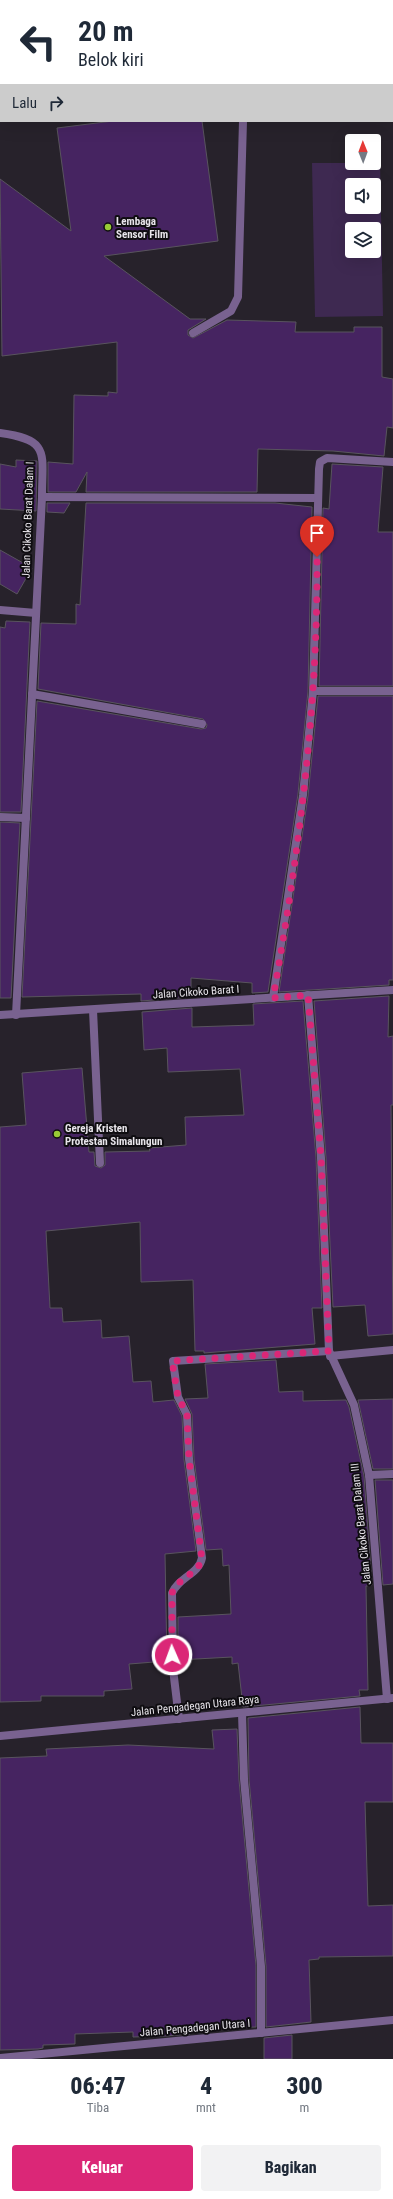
<!DOCTYPE html>
<html lang="id">
<style>
:root{--surface:#fff;--page:#f2f2f3;--text:#1f2937;--muted:#747a83;--accent:#db2777}
body{margin:0;font-family:"Roboto Condensed",sans-serif;background:var(--page);color:var(--text);height:100vh;display:flex;flex-direction:column;font-size:15px;white-space:nowrap}
*{box-sizing:border-box;margin:0}
p{font-size:13px;color:var(--muted)}
.icon{flex:none;width:22px;height:22px;fill:none;stroke:currentColor;stroke-width:2;stroke-linecap:round;stroke-linejoin:round}
.map{position:relative;height:2059px;overflow:hidden}
.panel{display:flex;flex-direction:column;background:var(--surface);flex:1}
.panel>*{flex:none}
.guide{position:absolute;left:0px;top:0px;width:393px;height:122px;box-shadow:0 4px 16px #0002;background:#fff;color:var(--text);overflow:hidden}
.needle{width:26px;rotate:359deg}
.tools{position:absolute;left:345px;top:134px;display:grid;gap:8px}
.tools a{display:grid;place-items:center;width:36px;height:36px;border-radius:4px;background:var(--surface);box-shadow:0 4px 16px #0002;font-size:20px}
.pin{position:absolute;display:grid;place-items:center;width:34px;height:34px;color:#fff;margin:-41px -17px;border-radius:50% 50% 50% 0;rotate:-45deg;box-shadow:0 0 4px #0007}
.pin .icon{rotate:45deg}
.me{position:absolute;width:44px;margin:-22px;rotate:358deg;stroke-linejoin:round;filter:drop-shadow(0 0 3px #0008)}
.turn{display:flex;align-items:center;gap:14px;height:84px;padding:0 12px;font-size:18px}
.turn .icon{width:52px;height:52px;stroke-width:2.5}
.turn b{display:block;font-size:28px;line-height:34px}
.then{display:flex;align-items:center;height:38px;padding:0 12px;background:#0003;gap:8px;font-size:15px}
.eta{display:flex;justify-content:space-evenly;align-items:center;height:68px;text-align:center}
.eta b{font-size:24px;font-weight:800;line-height:28px}
.cta{display:flex;gap:8px;margin-top:auto;padding:8px 12px}
.cta a{flex:1;height:46px;border-radius:4px;background:var(--accent);color:#fff;font-size:16px;font-weight:800;line-height:46px;text-align:center}
.cta a+a{background:var(--page);color:var(--text)}
.map>svg:first-child{display:block}
.green{fill:#3e2951;fill-rule:evenodd}
.building{fill:#462461;stroke:#59545e}
.lines{fill:none;stroke-linecap:round;stroke-linejoin:round}
.service{stroke:#796290;stroke-width:8}
.minor{stroke:#796290;stroke-width:8}
.tertiary{stroke:#796290;stroke-width:8}
.trunk{stroke:#d8b4fb;stroke-width:11}
.tram{stroke:#a8a4ab;stroke-width:1}
.route{stroke:#db2777;stroke-width:7;stroke-dasharray:0 12.6}
.poi-dot{fill:#98cb36;stroke:#0f0d11;stroke-width:1.5}
.labels{text-anchor:middle;dominant-baseline:central;stroke-width:4;stroke-linejoin:round;paint-order:stroke}
.poi-label{font-size:11px;font-weight:bold;fill:#e8e5eb;stroke:#0f0d11;text-anchor:start}
.street-label{font-size:11px;fill:#e8e5eb;stroke:#0f0d11}
</style>
<div class="map">
<svg width="393" height="2059" viewBox="0 0 393 2059">
<rect width="100%" height="100%" fill="#27222b"/>
<path class="green" d="M374,161H380L383,316L315,317L312,163H374ZM352,185H374V207H352ZM352,229H374V251H352Z"/>
<g class="building">
<polygon points="113,121 202,121 218,241 104,256 190,319 206,319 188,330 188,335 193,338 227,320 296,322 295,332 354,332 354,327 382,327 382,377 393,379 393,428 387,427 384,456 333,451 258,449 257,492 86,492 87,472 76,492 48,492 48,462 73,464 74,395 108,396 108,392 117,393 117,342 2,356 0,179 71,231 57,128"/>
<polygon points="16,460 37,461 36,511 0,509 0,464 16,467"/>
<polygon points="332,464 383,467 378,532 393,532 393,686 319,686 323,508 329,509"/>
<polygon points="47,503 70,503 64,513 47,512"/>
<polygon points="86,503 275,503 312,507 308,691 298,794 268,992 252,993 252,983 191,978 191,997 141,1001 141,994 22,997 37,701 201,729 206,728 207,725 203,719 38,689 41,623 76,624 76,604 80,605"/>
<polygon points="0,550 32,568 17,594 0,584"/>
<polygon points="6,621 30,622 21,812 0,812 0,627 5,628"/>
<polygon points="318,696 393,696 393,980 389,980 389,985 279,992 308,796"/>
<polygon points="0,822 20,823 11,998 0,998"/>
<polygon points="389,996 388,1037 393,1036 393,1105 391,1105 393,1334 368,1336 365,1305 333,1307 326,1158 314,1001"/>
<polygon points="303,1001 316,1158 322,1308 312,1308 315,1344 204,1353 204,1351 195,1351 193,1280 141,1282 140,1222 46,1231 50,1308 62,1308 63,1322 101,1320 102,1338 129,1336 133,1382 151,1381 153,1402 174,1400 182,1416 184,1460 196,1551 165,1554 167,1661 129,1664 132,1689 104,1691 104,1696 41,1696 41,1701 0,1702 0,1127 26,1125 22,1073 82,1068 89,1152 94,1152 95,1166 101,1168 105,1165 105,1152 150,1151 149,1148 186,1145 185,1117 244,1115 240,1069 168,1072 167,1048 144,1050 142,1012 192,1008 192,1027 254,1025 253,1004"/>
<polygon points="276,1360 279,1392 303,1391 303,1401 346,1400 349,1407 364,1476 372,1585 366,1586 368,1690 359,1690 360,1696 243,1707 238,1663 232,1664 232,1657 178,1660 178,1617 231,1614 229,1565 223,1566 222,1549 206,1550 194,1459 192,1414 185,1399 208,1398 205,1364"/>
<polygon points="393,1399 393,1469 373,1469 358,1400"/>
<polygon points="375,1480 393,1480 393,1584 383,1585"/>
<polygon points="360,1707 361,1743 393,1743 393,1802 365,1802 368,1906 393,1905 393,1956 319,1957 319,1959 309,1960 311,2022 266,2027 266,1966 249,1779 248,1718"/>
<polygon points="237,1729 239,1780 256,1966 256,2027 189,2029 190,2034 166,2036 133,2037 133,2032 75,2034 75,2044 43,2045 43,2048 38,2049 0,2050 0,1758 47,1756 46,1749 128,1745 214,1749 212,1730"/>
<polygon points="292,2035 292,2059 264,2059 264,2038"/>
</g>
<g class="lines">
<g class="service">
<polyline points="134,1 142,0"/>
<polyline points="0,16 1,16"/>
<polyline points="0,115 1,116"/>
<polyline points="193,333 231,311 238,297 243,121"/>
<polyline points="93,1010 100,1163"/>
</g>
<g class="minor">
<path d="M0,433C51,440 42,453 42,497L16,1015"/>
<polyline points="42,497 317,498"/>
<polyline points="0,610 36,613"/>
<polyline points="313,691 393,691"/>
<polyline points="32,694 202,724"/>
<polyline points="0,817 26,818"/>
<polyline points="308,995 321,1158 329,1351 354,1405 369,1475 387,1699"/>
<polyline points="273,998 303,795 313,691 319,469 320,462 327,458 393,462"/>
<polyline points="0,1015 393,990"/>
<polyline points="330,1356 393,1350"/>
<polyline points="369,1475 393,1474"/>
<polyline points="242,1713 244,1779 261,1966 261,2033"/>
<path d="M179,1719L173,1669L172,1593C179,1577 199,1574 202,1558L189,1459L187,1415L178,1397L173,1361L329,1351"/>
<polyline points="0,2058 393,2020"/>
</g>
<polyline class="tertiary" points="0,1736 393,1698"/>
<g class="trunk">
<polyline points="392,5 393,5"/>
<polyline points="0,36 1,36"/>
</g>
<g class="tram">
<polyline points="392,19 393,19"/>
<polyline points="392,32 393,31"/>
<polyline points="0,52 1,52"/>
<polyline points="0,65 1,65"/>
</g>
</g>
<g class="lines">
<path class="route" d="M172,1655V1593C178,1578 196,1575 202,1560L189,1459L187,1414L178,1397L172,1361L329,1351L321,1158L308,995L273,998C299,853 318,705 317,557"/>
</g>
<g class="poi-dot">
<circle cx="108" cy="227" r="4"/>
<circle cx="57" cy="1134" r="4"/>
</g>
<g class="labels">
<g class="poi-label">
<text x="116" y="221">Lembaga<tspan x="116" dy="13">Sensor Film</tspan></text>
<text x="65" y="1128">Gereja Kristen<tspan x="65" dy="13">Protestan Simalungun</tspan></text>
</g>
<g class="street-label">
<text transform="translate(28 520) rotate(-88)">Jalan Cikoko Barat Dalam I</text>
<text transform="translate(196 992) rotate(-4)">Jalan Cikoko Barat I</text>
<text transform="translate(361 1524) rotate(-96)">Jalan Cikoko Barat Dalam III</text>
<text transform="translate(195 1706) rotate(-6)">Jalan Pengadegan Utara Raya</text>
<text transform="translate(195 2028) rotate(-5)">Jalan Pengadegan Utara I</text>
</g>
</g>
</svg>
<div class="tools">
<a><svg class="needle" viewBox="-14 -14 28 28"><path d="M0-13l5 13h-10z" fill="#e53935"/><path d="M0 13l5-13h-10z" fill="#747a83"/></svg></a>
<a><svg class="icon" aria-label="sound" viewBox="0 0 24 24"><path d="M4 9h4l5-4v14l-5-4H4zM17 9q2 3 0 6"/></svg></a>
<a><svg class="icon" aria-label="layers" viewBox="0 0 24 24"><path d="M12 4l9 5-9 5-9-5zM3 14l9 5 9-5"/></svg></a>
</div>
<div class="pin" style="left:317px;top:557px;background:#d93025"><svg class="icon" aria-label="arrive" viewBox="0 0 24 24"><path d="M6 21V4h12l-3 4 3 4H6"/></svg></div>
<svg class="me" style="left:172px;top:1655px" viewBox="-20 -20 40 40"><circle r="17" fill="#db2777" stroke="#fff" stroke-width="3"/><path d="M0-11L8 9 0 5-8 9z" fill="#fff"/></svg>
<div class="guide">
<div class="turn"><svg class="icon" aria-label="left" viewBox="0 0 24 24"><path d="M17 20v-9H6M10 6l-5 5 5 5"/></svg><div><b>20 m</b>Belok kiri</div></div>
<div class="then">Lalu<svg class="icon" aria-label="right" viewBox="0 0 24 24"><path d="M7 20v-9h11M14 6l5 5-5 5"/></svg></div>
</div>
</div>
<section class="panel">
<div class="eta">
<div><b>06:47</b><p>Tiba</p></div>
<div><b>4</b><p>mnt</p></div>
<div><b>300</b><p>m</p></div>
</div>
<div class="cta"><a>Keluar</a><a>Bagikan</a></div>
</section>
